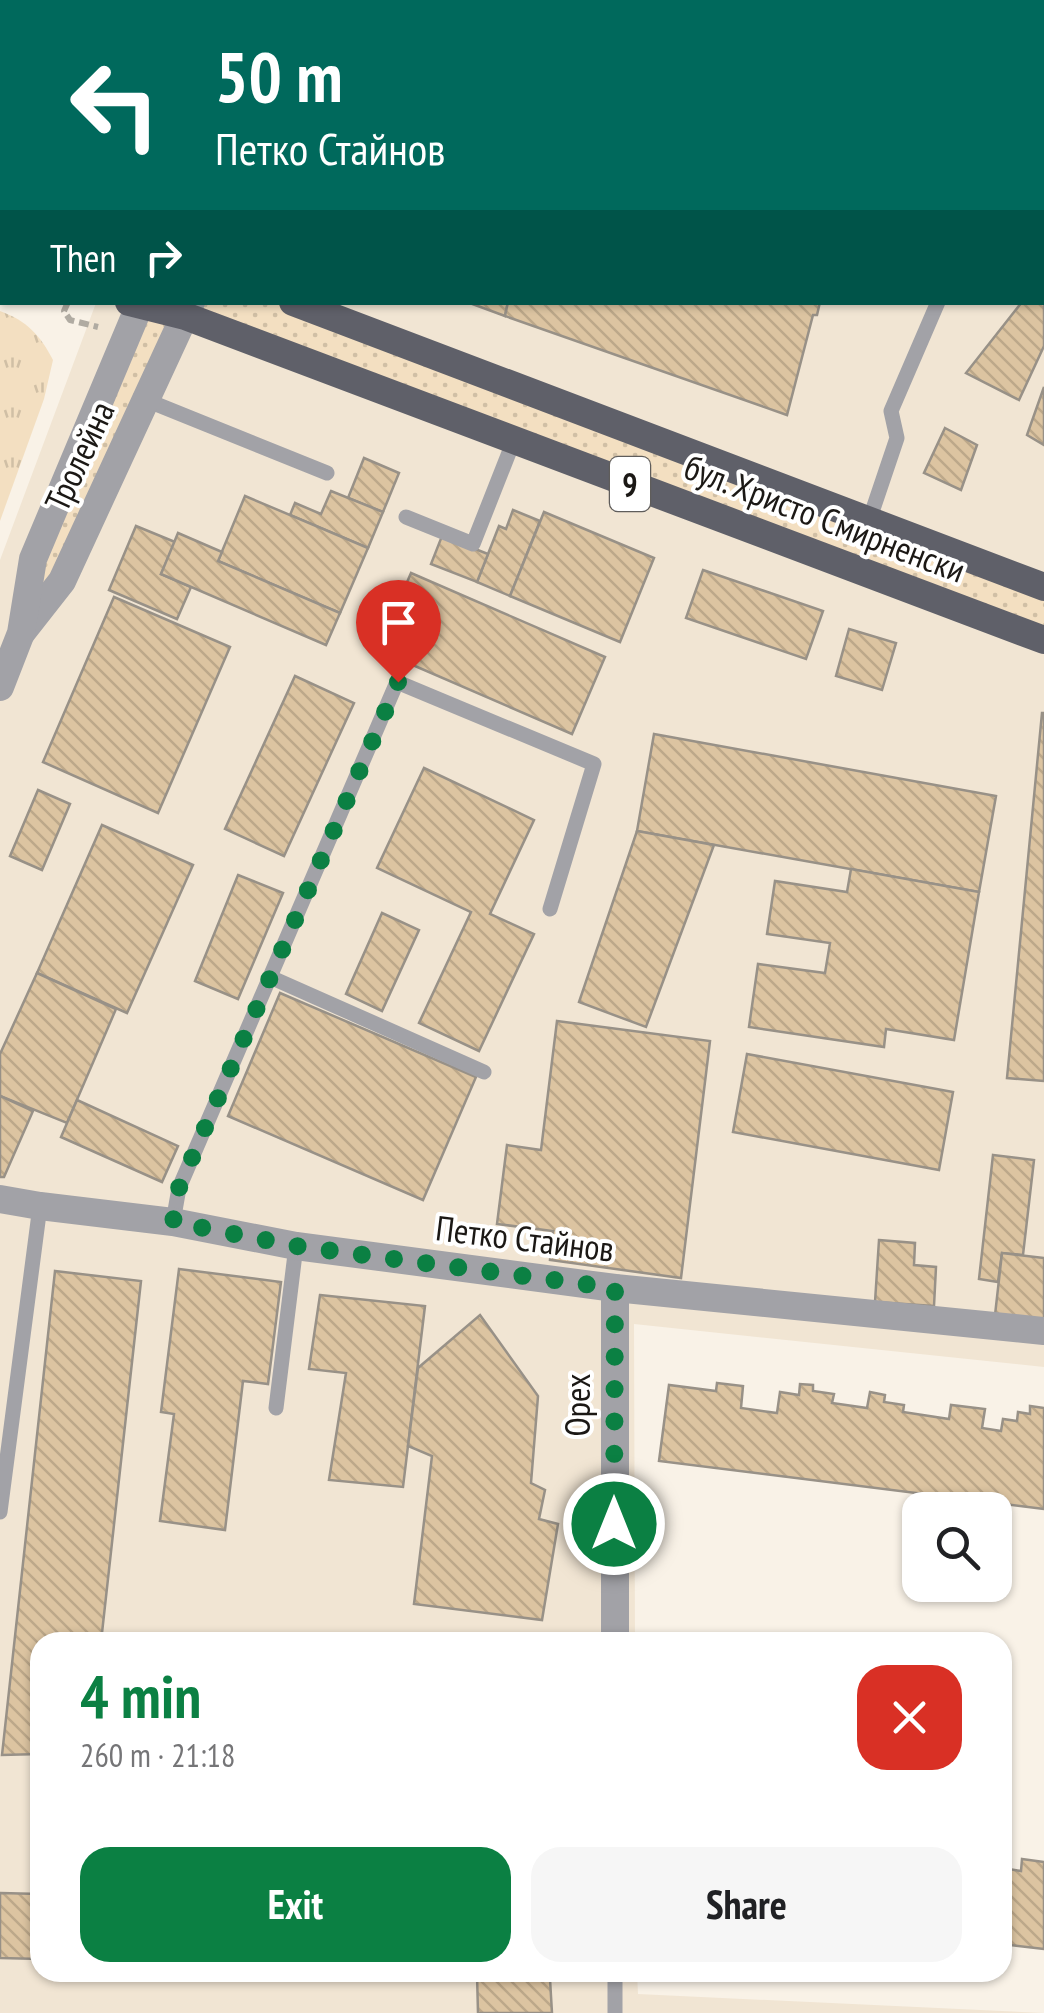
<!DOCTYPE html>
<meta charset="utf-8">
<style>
:root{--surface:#fff;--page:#f6f6f6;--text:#202124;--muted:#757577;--accent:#0b8043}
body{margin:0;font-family:"PT Sans Narrow",sans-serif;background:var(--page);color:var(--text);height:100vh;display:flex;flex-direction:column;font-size:38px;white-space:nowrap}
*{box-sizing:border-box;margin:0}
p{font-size:32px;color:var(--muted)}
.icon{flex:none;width:55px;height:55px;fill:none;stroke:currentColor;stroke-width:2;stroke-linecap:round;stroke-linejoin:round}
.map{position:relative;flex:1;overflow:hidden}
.details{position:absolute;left:30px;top:1632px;width:982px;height:350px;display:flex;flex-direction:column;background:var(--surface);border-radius:30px;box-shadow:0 2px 8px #0004}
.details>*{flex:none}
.top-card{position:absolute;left:0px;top:0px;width:1045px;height:305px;box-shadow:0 2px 8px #0004;background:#00695c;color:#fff;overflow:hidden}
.fabs{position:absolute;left:902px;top:1492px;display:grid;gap:20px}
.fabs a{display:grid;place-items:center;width:110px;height:110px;border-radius:20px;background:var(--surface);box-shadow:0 2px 8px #0004;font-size:50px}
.pin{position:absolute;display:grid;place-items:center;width:85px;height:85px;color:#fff;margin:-102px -42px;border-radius:50% 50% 50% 0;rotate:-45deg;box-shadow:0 0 10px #0007}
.pin .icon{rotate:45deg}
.me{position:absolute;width:110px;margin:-55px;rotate:0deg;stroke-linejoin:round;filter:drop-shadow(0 0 8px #0008)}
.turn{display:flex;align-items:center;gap:35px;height:210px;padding:0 50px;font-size:45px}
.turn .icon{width:130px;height:130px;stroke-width:2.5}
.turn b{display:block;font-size:70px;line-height:85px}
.then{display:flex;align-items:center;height:95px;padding:0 50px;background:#0003;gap:20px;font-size:38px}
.round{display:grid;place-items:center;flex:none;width:105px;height:105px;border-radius:30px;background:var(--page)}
.overview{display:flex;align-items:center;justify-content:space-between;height:170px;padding:0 50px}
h1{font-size:60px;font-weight:700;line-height:75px;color:var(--accent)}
.action{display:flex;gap:20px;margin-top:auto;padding:20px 50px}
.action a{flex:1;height:115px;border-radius:30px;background:var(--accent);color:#fff;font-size:40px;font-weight:700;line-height:115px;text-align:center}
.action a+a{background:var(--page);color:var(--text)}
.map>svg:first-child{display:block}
.built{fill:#f1e5d3}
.grass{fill:url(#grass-dots)}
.park{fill:url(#park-tufts)}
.building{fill:url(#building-back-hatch);stroke:#989187;stroke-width:2.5}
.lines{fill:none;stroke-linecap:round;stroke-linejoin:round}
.path{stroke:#b0aba2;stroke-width:6;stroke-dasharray:10 5;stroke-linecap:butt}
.service{stroke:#a2a2a7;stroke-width:15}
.minor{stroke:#a2a2a7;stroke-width:28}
.primary{stroke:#5f6069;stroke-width:28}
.route{stroke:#0b8043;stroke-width:18;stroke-dasharray:0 32.4}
.labels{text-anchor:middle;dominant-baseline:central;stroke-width:8;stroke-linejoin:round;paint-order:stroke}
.shield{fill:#fff;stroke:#5f5d5b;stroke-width:2.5}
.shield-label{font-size:32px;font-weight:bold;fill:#1b1815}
.street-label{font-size:35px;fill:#1b1815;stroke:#fff}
</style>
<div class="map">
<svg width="1044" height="2013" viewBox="0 0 1044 2013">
<defs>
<pattern id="grass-dots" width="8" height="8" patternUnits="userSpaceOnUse" patternTransform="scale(2.5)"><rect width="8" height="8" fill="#f3dfc1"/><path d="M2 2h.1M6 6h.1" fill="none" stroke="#d0bfa5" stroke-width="1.8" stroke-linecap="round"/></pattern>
<pattern id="park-tufts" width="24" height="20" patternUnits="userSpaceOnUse" patternTransform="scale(2.5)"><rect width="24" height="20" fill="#f3dfc1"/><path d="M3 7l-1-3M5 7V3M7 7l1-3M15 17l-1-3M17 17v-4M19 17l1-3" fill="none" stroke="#d0bfa5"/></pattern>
<pattern id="building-back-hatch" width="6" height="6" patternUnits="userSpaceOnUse" patternTransform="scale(2.5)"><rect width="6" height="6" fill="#dcc4a1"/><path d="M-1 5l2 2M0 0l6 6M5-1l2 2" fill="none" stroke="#bca88a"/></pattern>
</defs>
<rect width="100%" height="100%" fill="#f9f2e7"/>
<polygon class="built" points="193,0 1044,0 1044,1367 634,1324 635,1642 40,1642 40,1972 637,1972 638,1994 1044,2013 0,2013 0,560 96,303 1042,302 1042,2 192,2"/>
<polygon class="grass" points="191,303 293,303 1044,587 1044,640 185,317 62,581 23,620 139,306"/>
<path class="park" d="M0,311C27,321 40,335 53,360L44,399L0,521Z"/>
<g class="building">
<polygon points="0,0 129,0 2,3"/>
<polygon points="395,0 511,0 394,2"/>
<polygon points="899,0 1044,0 1044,52 1042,2 899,2"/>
<polygon points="1042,74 1044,75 1044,229 1042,229"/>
<polygon points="1044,275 1044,346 1019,400 966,373 1022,302 1042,302"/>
<polygon points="467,302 508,302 505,316"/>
<polygon points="508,302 820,302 817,315 813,315 787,415 505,316"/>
<polygon points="1044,387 1044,445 1027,435"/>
<polygon points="945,428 977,445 961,490 924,473"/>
<polygon points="364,458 399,473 383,512 348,498"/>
<polygon points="331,491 383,512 368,548 290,515 295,503 321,514"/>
<polygon points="245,496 368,548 340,613 218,561"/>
<polygon points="513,510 540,521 510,596 477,582 499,526 506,529"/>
<polygon points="544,512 654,558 620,642 510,596"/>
<polygon points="136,526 175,542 161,574 191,587 177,619 109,590"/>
<polygon points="178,533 222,552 218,561 340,613 326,645 161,574"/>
<polygon points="442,536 488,554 477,582 431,564"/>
<polygon points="703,570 823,611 806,659 686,618"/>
<polygon points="411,573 605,657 572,734 378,650"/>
<polygon points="114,597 230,647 158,813 43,762"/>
<polygon points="849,629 896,643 882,690 836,676"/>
<polygon points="295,676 354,703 284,856 225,829"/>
<polygon points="1042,713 1044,713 1044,1081 1007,1078"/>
<polygon points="654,734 996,796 979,892 637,831"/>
<polygon points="424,768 534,820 490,914 534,934 479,1051 419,1023 471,912 377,868"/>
<polygon points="38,790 70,804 42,870 10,856"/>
<polygon points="102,825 193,865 127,1013 37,973"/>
<polygon points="637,831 714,845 646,1027 579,1002"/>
<polygon points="851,869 979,892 954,1040 886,1029 884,1047 749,1027 758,964 825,973 830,943 767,934 775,881 847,892"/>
<polygon points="238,875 283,893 238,999 195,981"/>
<polygon points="382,913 419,930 382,1011 346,994"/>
<polygon points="37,973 116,1009 67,1123 0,1096 0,1054"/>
<polygon points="280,993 476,1077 423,1200 228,1116"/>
<polygon points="557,1021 710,1041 681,1278 550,1260 553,1231 497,1224 507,1145 541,1150"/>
<polygon points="747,1054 953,1092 939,1170 733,1132"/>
<polygon points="0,1096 33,1111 4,1177 0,1177"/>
<polygon points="77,1100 178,1146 162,1182 61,1137"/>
<polygon points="993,1155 1034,1160 1023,1255 1002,1253 998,1282 979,1279"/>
<polygon points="879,1240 915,1243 914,1265 936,1267 934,1306 875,1302"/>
<polygon points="1002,1253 1044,1258 1044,1321 995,1315"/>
<polygon points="179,1269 281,1282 268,1384 243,1381 225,1530 160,1521 174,1414 161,1412"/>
<polygon points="55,1271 141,1281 101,1642 40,1642 40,1754 2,1755"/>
<polygon points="320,1295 425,1306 403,1487 329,1480 346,1373 309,1369"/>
<polygon points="480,1315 538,1396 531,1483 545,1490 539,1519 558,1524 542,1620 414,1604 432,1456 408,1446 418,1368"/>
<polygon points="717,1383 743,1386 741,1408 777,1413 780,1392 799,1395 800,1384 813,1385 813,1391 834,1394 832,1403 867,1408 870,1392 885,1395 884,1402 904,1405 903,1412 949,1419 951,1405 985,1409 982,1428 1001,1431 1003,1419 1017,1421 1018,1412 1030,1414 1030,1406 1044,1408 1044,1509 659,1461 669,1385 716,1391"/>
<polygon points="1022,1859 1044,1862 1044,1949 1002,1944 1002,1868 1021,1871"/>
<polygon points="0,1893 40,1894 40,1959 0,1958"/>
<polygon points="477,1974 550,1979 552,2013 478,2013"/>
</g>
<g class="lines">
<g class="path">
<polyline points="0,156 2,156"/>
<polyline points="68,302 64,311 70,320 98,327"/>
</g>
<g class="service">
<polyline points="708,0 711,2"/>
<polyline points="563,2 565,0"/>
<polyline points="146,400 327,473"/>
<polyline points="406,517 473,544 514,440"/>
<polyline points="869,521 897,438 891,411 938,302"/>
<polyline points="270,977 484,1072"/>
<polyline points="173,1222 179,1188 397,682 594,764 550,909"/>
<polyline points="276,1408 296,1246"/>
<polyline points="0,1512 40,1206"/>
<polyline points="615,1972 615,2013"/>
</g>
<g class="minor">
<polyline points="269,2 269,0"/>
<polyline points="22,632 62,581 191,302"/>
<polyline points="0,687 21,633 33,559 141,302"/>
<polyline points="0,1199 40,1206 173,1222 296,1246 615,1288 1044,1331"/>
<polyline points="615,1642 615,1288"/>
</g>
<g class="primary">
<polyline points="0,211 2,212"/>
<polyline points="0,267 2,268"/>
<polyline points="129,302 185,316 1044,640"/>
<polyline points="293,302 1044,587"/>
</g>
</g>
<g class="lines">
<polyline class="route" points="398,682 179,1188 173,1222 296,1246 615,1288 614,1524"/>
</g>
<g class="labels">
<rect class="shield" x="610" y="457" width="40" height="54" rx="8"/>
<g class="shield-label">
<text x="630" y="484">9</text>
</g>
<g class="street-label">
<text transform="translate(79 456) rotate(-65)">Тролейна</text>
<text transform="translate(825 518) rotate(21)">бул. Христо Смирненски</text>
<text transform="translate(525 1238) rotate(7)">Петко Стайнов</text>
<text transform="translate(577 1405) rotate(-90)">Орех</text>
</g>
</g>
</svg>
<div class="fabs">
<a><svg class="icon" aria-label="search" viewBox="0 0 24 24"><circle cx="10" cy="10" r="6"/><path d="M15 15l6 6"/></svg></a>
</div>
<div class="pin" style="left:398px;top:682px;background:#d93025"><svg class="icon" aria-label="arrive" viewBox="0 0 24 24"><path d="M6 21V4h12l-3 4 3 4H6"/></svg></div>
<svg class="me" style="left:614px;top:1524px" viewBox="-20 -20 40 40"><circle r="17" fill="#0b8043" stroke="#fff" stroke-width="3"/><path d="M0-11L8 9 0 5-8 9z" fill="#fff"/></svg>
<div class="top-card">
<div class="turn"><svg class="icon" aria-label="left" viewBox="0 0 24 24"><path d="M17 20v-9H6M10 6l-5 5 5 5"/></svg><div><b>50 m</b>Петко Стайнов</div></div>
<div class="then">Then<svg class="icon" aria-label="right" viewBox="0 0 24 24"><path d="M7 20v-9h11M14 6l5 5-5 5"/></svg></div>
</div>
<section class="details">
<div class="overview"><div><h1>4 min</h1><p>260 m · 21:18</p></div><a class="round" style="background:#d93025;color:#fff"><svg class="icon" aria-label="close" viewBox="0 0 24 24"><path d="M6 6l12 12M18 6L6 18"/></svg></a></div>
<div class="action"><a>Exit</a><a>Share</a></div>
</section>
</div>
